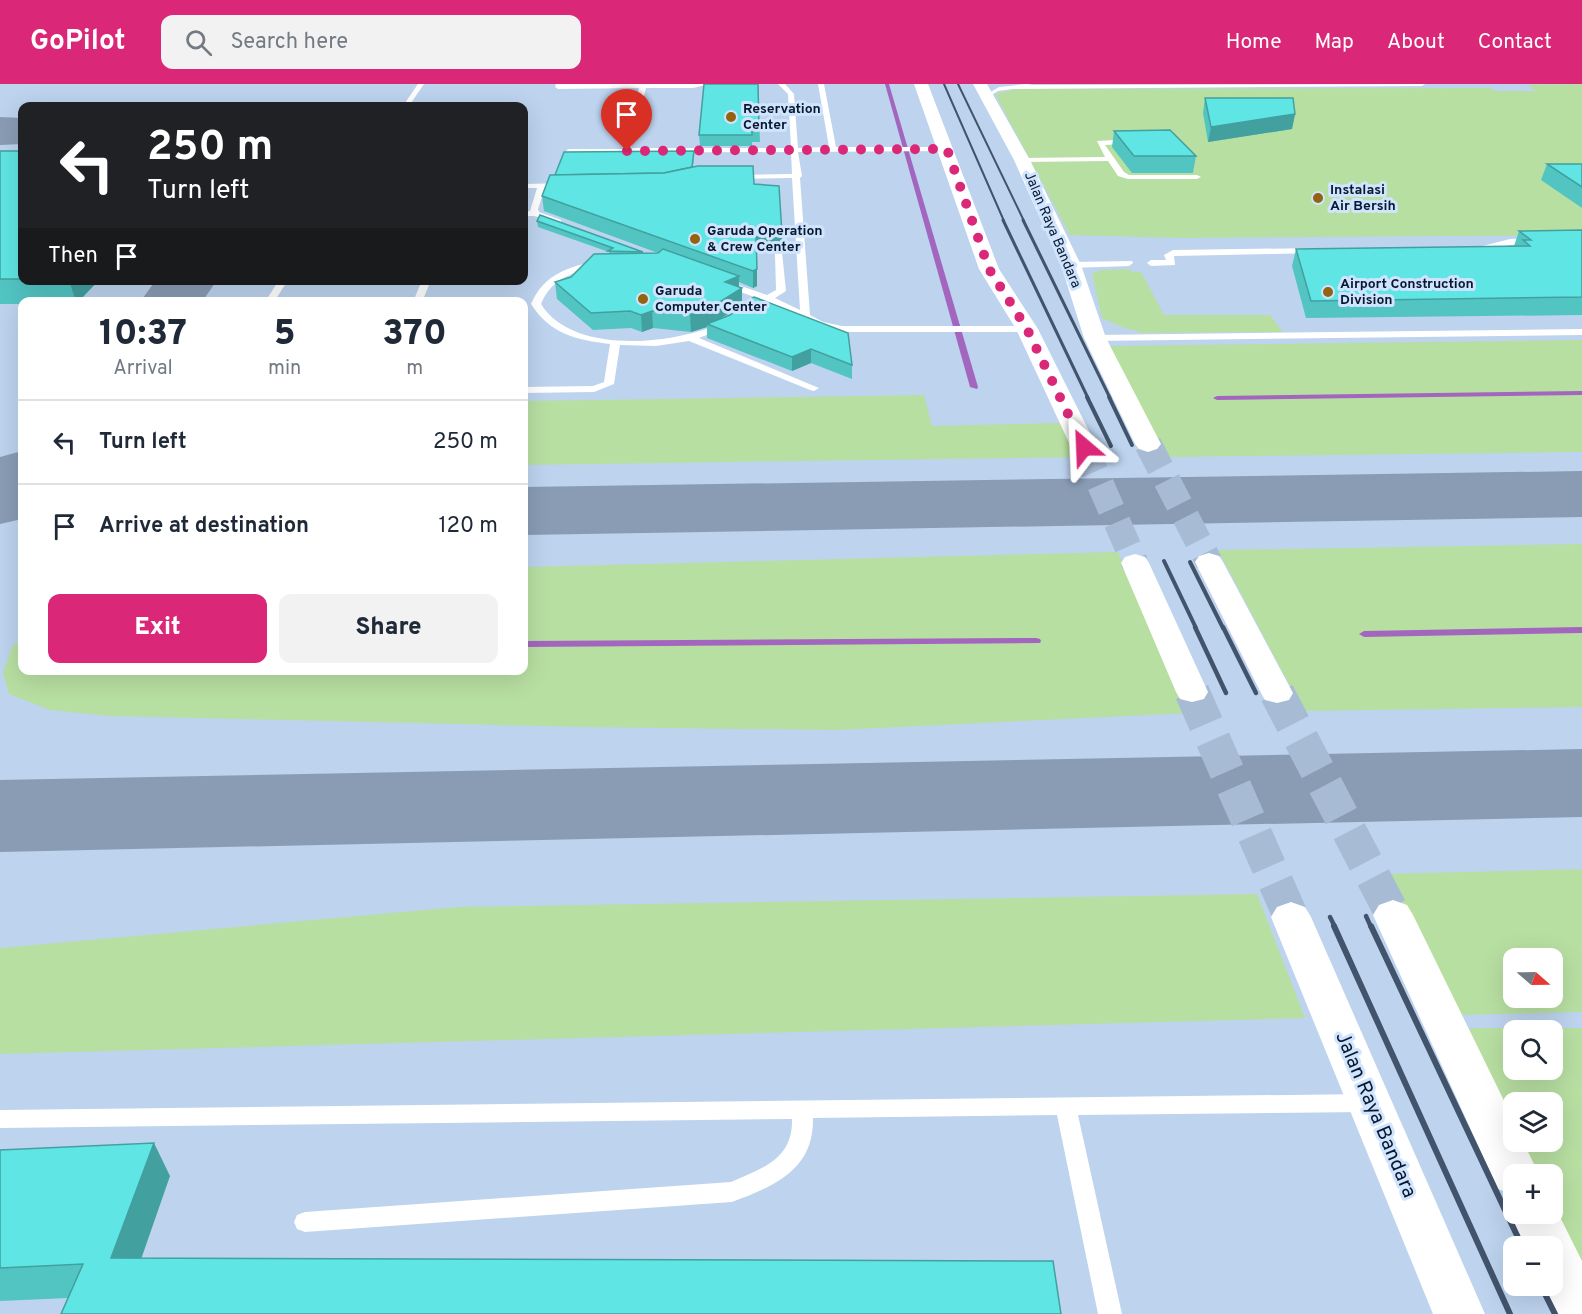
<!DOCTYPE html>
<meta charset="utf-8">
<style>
:root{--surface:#fff;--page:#f2f2f3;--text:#1f2937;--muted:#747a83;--line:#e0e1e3;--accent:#db2777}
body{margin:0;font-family:Overpass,sans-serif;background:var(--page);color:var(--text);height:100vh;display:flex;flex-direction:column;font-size:22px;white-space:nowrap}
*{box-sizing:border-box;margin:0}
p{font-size:20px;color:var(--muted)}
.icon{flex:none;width:33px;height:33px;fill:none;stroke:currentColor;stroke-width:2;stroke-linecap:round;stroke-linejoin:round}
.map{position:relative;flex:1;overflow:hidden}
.drawer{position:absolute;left:18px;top:213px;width:510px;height:378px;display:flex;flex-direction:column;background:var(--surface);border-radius:12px;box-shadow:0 6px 24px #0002}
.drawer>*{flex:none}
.top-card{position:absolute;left:18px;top:18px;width:510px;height:183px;border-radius:12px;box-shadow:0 6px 24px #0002;background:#202124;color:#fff;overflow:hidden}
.needle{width:39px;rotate:110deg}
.tools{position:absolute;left:1503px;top:864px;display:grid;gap:12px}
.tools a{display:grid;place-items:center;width:60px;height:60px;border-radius:12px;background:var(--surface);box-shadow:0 6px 24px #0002;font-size:30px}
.pin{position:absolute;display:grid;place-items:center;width:51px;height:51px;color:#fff;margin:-62px -26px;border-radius:50% 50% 50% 0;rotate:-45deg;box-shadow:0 0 6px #0007}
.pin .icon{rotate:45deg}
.me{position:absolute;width:66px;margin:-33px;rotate:334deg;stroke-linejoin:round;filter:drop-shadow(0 0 4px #0008)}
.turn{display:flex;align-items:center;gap:21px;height:126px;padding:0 30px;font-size:27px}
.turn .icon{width:78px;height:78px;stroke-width:2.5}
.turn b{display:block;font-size:42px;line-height:51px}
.then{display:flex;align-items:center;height:57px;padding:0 30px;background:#0003;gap:12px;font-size:22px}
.eta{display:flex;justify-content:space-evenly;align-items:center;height:102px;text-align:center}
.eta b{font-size:36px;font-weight:800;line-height:42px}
.action{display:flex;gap:12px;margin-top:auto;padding:12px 30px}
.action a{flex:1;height:69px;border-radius:12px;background:var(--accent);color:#fff;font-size:24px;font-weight:800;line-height:69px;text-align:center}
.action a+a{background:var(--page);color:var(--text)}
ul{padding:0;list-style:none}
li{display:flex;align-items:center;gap:18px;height:84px;padding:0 30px;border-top:2px solid var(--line)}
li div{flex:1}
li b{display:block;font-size:22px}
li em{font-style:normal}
header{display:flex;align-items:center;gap:36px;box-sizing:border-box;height:84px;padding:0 30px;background:var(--accent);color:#fff}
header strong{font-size:28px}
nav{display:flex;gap:33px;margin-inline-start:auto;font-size:21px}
.search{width:420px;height:54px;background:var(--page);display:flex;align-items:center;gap:15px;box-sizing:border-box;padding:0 21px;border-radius:12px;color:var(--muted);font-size:22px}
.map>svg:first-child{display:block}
.built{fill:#bdd3ee;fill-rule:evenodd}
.green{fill:#b8dfa2;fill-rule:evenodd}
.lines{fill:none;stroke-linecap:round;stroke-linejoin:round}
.stream{fill:#a366bf;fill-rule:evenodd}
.taxiway{fill:#899cb4;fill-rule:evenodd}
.tertiary-tunnel-far1{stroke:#a8bbd4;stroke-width:27;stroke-dasharray:27 14;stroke-linecap:butt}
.tertiary-tunnel{stroke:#a8bbd4;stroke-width:35;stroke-dasharray:35 17;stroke-linecap:butt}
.service{fill:#fff;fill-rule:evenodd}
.tertiary{fill:#fff;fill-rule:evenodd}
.rail-far4{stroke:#42546c;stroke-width:2}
.rail-far3{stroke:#42546c;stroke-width:3}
.rail-far2{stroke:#42546c;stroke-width:4}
.rail-far1{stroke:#42546c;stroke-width:4.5}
.rail{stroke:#42546c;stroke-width:6}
.wall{fill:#52c5c3}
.shaded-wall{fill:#42a09f}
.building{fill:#5fe5e3;stroke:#42a09f;stroke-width:1.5}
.route{stroke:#db2777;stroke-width:10;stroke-dasharray:0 18}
.poi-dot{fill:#926311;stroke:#d0e4fd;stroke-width:2}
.labels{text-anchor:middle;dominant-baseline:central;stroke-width:6;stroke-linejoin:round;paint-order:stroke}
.far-poi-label{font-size:14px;font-weight:bold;fill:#071930;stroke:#d0e4fd;text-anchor:start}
.far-street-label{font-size:14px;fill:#071930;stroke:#d0e4fd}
.near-street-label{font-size:20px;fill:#071930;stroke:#d0e4fd}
</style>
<header>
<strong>GoPilot</strong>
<div class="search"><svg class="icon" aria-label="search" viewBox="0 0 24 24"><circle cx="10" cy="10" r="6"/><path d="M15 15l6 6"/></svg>Search here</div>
<nav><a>Home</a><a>Map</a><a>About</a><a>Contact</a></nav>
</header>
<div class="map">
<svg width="1582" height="1230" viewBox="0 0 1582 1230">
<rect width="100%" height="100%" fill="#d0e4fd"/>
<path class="built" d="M0,0H1582V1230H0ZM22,22H524V196H22ZM22,218H524V586H22ZM1514,874H1552V914H1514ZM1514,946H1552V986H1514ZM1514,1018H1552V1058H1514ZM1514,1090H1552V1130H1514ZM1514,1162H1552V1202H1514Z"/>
<g class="green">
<polygon points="1582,0 1582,151 1181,154 1070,151 995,10 1017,5 1491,4 1495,7 1536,7 1527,1"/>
<polygon points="1130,185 1132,188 1141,188 1164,231 1270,231 1283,248 1143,249 1122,243 1102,234 1092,190 1101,186"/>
<polygon points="1582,256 1582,368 1162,373 1106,267 1107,263 1112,262"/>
<polygon points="924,311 932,342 1064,339 1080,373 524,381 524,317"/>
<polygon points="1582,460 1582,623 1303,627 1218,466"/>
<polygon points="1118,468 1190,629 836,646 587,643 110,632 50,626 9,610 3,589 12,563 22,555 22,586 524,586 524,483"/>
<path d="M1582,785V928L1460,931L1387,790ZM1514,874H1552V914H1514Z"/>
<polygon points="1257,810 1305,934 0,970 0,864 459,823"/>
<path d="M1474,944H1582V1203L1547,1130H1552V1090H1529L1463,952L1465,946ZM1514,946H1552V986H1514ZM1514,1018H1552V1058H1514Z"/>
</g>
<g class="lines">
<g class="stream">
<polygon points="885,0 889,0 978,303 977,305 970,303"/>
<polygon points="1582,307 1582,311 1217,316 1213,314 1217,312"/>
<polygon points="1582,543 1582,549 1364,553 1359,550 1364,547"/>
<polygon points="1036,554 1040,555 1041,557 1040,559 524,563 524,557"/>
</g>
<g class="taxiway">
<polygon points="0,33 22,34 22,60 0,61"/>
<polygon points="156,196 217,196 202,218 140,218"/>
<polygon points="22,367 22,435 0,440 0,373"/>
<polygon points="1582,387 1582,433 524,451 524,403"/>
<polygon points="1582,665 1582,733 0,768 0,696"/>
</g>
<g class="tertiary-tunnel-far1">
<polyline points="1148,360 1209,478"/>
<polyline points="1084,363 1135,479"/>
</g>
<g class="tertiary-tunnel">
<polyline points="1192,608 1291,833"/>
<polyline points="1277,609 1393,831"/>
</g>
<g class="service">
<polygon points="418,0 424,0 409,22 403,22"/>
<polygon points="556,0 710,0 693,4 646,4 631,64 791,64 788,10 778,0 785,0 794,10 798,64 829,63 818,0 824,0 836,63 950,63 947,67 798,68 802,92 800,94 810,231 823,238 842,242 1027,242 1032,245 1027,248 842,248 802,236 767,218 759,219 760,215 721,201 719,199 724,196 767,211 776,206 775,170 782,168 786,207 775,214 800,226 792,94 735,95 731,93 735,91 792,90 791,68 565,69 568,65 624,65 639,4 558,5 555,3"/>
<polygon points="1026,0 1033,1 1425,0 1422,2 1013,5 998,7 987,14 984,12 999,3"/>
<polygon points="1132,55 1135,59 1105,61 1124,88 1129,91 1197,91 1201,93 1197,95 1128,95 1118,92 1108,77 1022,78 1018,76 1022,74 1105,73 1097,57"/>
<polygon points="567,99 570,99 570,103 545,104 538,125 539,128 561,136 561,140 534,132 524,132 524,128 530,127 537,104 524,104 524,100"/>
<polygon points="1534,154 1538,157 1537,159 1510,161 1475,168 1471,165 1510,155"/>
<polygon points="1316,164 1319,165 1319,169 1174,172 1175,181 1151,182 1147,179 1151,176 1166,176 1164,171 1173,166"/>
<path d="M599,177L603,180L602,182C575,188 553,192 541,220C572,271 674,261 721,239H727V243L699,254L819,304L814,307L810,306L689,257L656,262L620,261L614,300L594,308L524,309V303L593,302L604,298L610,260C576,256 550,250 531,220C544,190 569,182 599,177Z"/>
<polygon points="1132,177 1133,179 1129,182 1071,184 1067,181 1071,178"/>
<polygon points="279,196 288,196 274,218 265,218"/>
<polygon points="422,196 431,196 422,218 413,218"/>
<polygon points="1582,245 1582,251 1095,257 1090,254 1095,251"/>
<path d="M1367,1010L1374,1013L1377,1019L1374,1025L1367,1028L1078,1031L1122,1230H1098L1057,1031L813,1034C814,1086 774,1102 732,1118L305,1148L297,1145L294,1138L297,1131L305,1128L731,1098C763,1084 793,1075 792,1035L0,1044V1026Z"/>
</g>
<g class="tertiary">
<polygon points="914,0 928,0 999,185 1038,245 1097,363 1093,368 1084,371 1075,368 1071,363 1016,245 979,185"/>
<polygon points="973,0 987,0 1030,76 1081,181 1106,254 1161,360 1157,365 1148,368 1139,365 1135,360 1084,254 1061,181 1014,76"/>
<polygon points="1209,469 1219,472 1223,478 1293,609 1289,616 1277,619 1265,616 1261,609 1195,478 1199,472"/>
<polygon points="1135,470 1145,473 1149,479 1208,608 1204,615 1192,618 1180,615 1176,608 1121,479 1125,473"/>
<polygon points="1393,816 1407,821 1413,831 1514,1037 1514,1058 1523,1058 1539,1090 1514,1090 1514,1111 1498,1105 1373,831 1379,821"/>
<polygon points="1291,818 1305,823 1311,833 1485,1230 1433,1230 1271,833 1277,823"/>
<polygon points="1552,1117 1582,1177 1582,1230 1555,1230 1542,1202 1552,1202 1552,1162 1524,1162 1510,1130 1514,1121 1514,1130 1552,1130"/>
</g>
<g class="rail-far4">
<polyline points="944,0 1004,137"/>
<polyline points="958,0 1024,137"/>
</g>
<g class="rail-far3">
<polyline points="1003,136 1088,314"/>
<polyline points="1023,136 1110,314"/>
</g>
<g class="rail-far2">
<polyline points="1087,313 1111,362"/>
<polyline points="1109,313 1132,361"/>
<polyline points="1164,477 1196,544"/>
<polyline points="1190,478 1223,544"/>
</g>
<g class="rail-far1">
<polyline points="1195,543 1226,609"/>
<polyline points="1223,543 1256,609"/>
<polyline points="1366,832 1371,843"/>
<polyline points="1330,833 1335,843"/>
</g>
<g class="rail">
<polyline points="1334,842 1510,1230"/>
<polyline points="1371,842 1522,1162"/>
<polyline points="1541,1202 1555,1230"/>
</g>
</g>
<g class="wall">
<polygon points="758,0 760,58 752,58 752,62 700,62 699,51"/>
<polygon points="1205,14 1295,30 1292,45 1208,58 1203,29"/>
<polygon points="1114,47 1196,72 1193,89 1132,89 1112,63"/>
<polygon points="0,67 22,67 22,196 99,196 78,218 22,218 22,220 0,220"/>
<polygon points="694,72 693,83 754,100 782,150 782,166 756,169 757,202 753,204 739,198 739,203 742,204 742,221 719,235 730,231 852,281 852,295 811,279 792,287 707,254 707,243 691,248 653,244 642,248 631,244 593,246 557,215 555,198 571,193 609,170 609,168 538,143 537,137 643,168 643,169 658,169 544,127 542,112 555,91"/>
<polygon points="1547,80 1582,80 1582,124 1541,96"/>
<polygon points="1582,146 1582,231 1306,234 1292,182 1296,165 1514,162 1519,147"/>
<polygon points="0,1066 170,1092 68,1214 0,1217"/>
</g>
<g class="shaded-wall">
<polygon points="1295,30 1292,45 1208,58 1211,43"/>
<polygon points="782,150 782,166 756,169 756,153"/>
<polygon points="757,185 757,202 753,204 753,187"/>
<polygon points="739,192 739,206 742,204 742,221 709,242 707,240 707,243 691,248 690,230 725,198"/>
<polygon points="69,196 99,196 78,218 76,218"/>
<polygon points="652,227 653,244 642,248 641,231"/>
<polygon points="811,265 811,279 792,287 792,273"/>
<polygon points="154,1059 170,1092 130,1207 111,1174"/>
</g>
<g class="building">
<polygon points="704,0 758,0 759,47 752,47 752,51 699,51"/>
<polygon points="1205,14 1293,14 1295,30 1211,43"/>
<polygon points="1170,46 1196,72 1134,72 1114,47"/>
<rect x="0" y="67" width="22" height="128"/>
<polygon points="694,67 692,83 664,89 555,91 564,68"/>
<polygon points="1547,80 1582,80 1582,103"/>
<polygon points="698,82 753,82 754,100 779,102 782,150 756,153 757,185 753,187 542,112 550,91 664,89"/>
<polygon points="540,131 643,168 608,167 613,164 537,137"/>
<polygon points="1582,146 1582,213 1311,217 1296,165 1530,162 1523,156 1531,156 1519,147"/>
<polygon points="663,165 739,192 725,198 742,204 707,226 690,230 652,227 641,231 630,227 591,229 555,198 571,193 594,170 658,169"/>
<polygon points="754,213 848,249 852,281 811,265 792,273 707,240 730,231"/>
<polygon points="154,1059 111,1174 1053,1177 1061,1230 61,1230 83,1180 0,1184 0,1066"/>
</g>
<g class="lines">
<polyline class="route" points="627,67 947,65 989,185 1027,245 1084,363"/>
</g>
<g class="poi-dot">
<circle cx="731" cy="33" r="6"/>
<circle cx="1318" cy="114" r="6"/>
<circle cx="695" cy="155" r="6"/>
<circle cx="1328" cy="208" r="6"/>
<circle cx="643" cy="215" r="6"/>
</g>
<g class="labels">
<g class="far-poi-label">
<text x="743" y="25">Reservation<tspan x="743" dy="16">Center</tspan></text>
<text x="1330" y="106">Instalasi<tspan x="1330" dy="16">Air Bersih</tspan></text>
<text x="707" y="147">Garuda Operation<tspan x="707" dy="16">&amp; Crew Center</tspan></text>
<text x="1340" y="200">Airport Construction<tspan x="1340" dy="16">Division</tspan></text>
<text x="655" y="207">Garuda<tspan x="655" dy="16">Computer Center</tspan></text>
</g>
<g class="far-street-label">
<text transform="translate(1052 146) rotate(67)">Jalan Raya Bandara</text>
</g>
<g class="near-street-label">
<text transform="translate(1375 1031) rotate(67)">Jalan Raya Bandara</text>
</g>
</g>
</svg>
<div class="tools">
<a><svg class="needle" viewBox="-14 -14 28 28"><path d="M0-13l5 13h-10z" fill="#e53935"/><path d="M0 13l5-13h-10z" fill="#747a83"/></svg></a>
<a><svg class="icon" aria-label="search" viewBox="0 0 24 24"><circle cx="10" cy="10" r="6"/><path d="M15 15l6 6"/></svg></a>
<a><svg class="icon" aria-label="layers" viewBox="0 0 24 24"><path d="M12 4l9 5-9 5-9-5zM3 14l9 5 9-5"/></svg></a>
<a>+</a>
<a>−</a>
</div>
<div class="pin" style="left:627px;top:67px;background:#d93025"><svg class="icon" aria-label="arrive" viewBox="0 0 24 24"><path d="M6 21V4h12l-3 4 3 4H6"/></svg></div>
<svg class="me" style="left:1084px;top:363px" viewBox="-20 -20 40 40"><path d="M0-17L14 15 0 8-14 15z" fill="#db2777" stroke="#fff" stroke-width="4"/></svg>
<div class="top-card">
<div class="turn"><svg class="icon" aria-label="left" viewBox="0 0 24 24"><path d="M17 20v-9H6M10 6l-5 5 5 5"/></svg><div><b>250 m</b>Turn left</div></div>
<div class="then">Then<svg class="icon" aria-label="arrive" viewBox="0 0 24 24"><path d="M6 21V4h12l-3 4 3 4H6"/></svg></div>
</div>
<section class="drawer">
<div class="eta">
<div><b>10:37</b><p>Arrival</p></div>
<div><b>5</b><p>min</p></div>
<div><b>370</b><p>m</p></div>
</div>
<ul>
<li><svg class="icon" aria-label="left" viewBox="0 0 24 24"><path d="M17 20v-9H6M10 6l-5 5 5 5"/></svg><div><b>Turn left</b></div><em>250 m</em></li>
<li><svg class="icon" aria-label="arrive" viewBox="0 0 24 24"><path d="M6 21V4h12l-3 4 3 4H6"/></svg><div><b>Arrive at destination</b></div><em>120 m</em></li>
</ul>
<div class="action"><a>Exit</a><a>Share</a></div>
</section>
</div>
